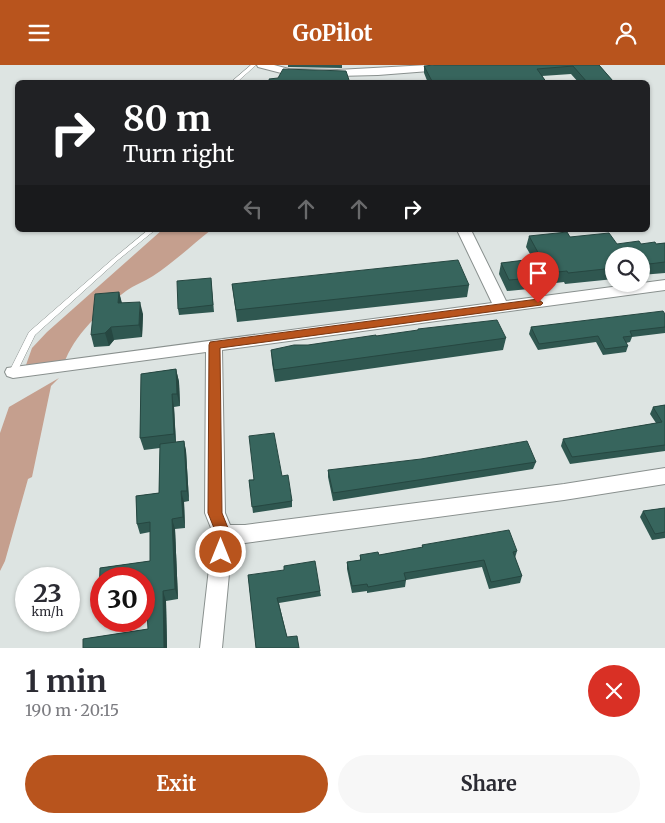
<!DOCTYPE html>
<meta charset="utf-8">
<style>
:root{--surface:#fff;--page:#f7f7f7;--text:#2b2b33;--muted:#7c7c81;--accent:#b8541d}
body{margin:0;font-family:Merriweather,serif;background:var(--page);color:var(--text);height:100vh;display:flex;flex-direction:column;font-size:19px;white-space:nowrap}
*{box-sizing:border-box;margin:0}
p{font-size:16px;color:var(--muted)}
.icon{flex:none;width:28px;height:28px;fill:none;stroke:currentColor;stroke-width:2;stroke-linecap:round;stroke-linejoin:round}
.map{position:relative;height:583px;overflow:hidden}
.sheet{display:flex;flex-direction:column;background:var(--surface);flex:1}
.sheet>*{flex:none}
.guide{position:absolute;left:15px;top:15px;width:635px;height:152px;border-radius:8px;box-shadow:0 1px 4px #0004;background:#202124;color:#fff;overflow:hidden}
.controls{position:absolute;left:605px;top:182px;display:grid;gap:10px}
.controls a{display:grid;place-items:center;width:45px;height:45px;border-radius:50%;background:var(--surface);box-shadow:0 1px 4px #0004;font-size:25px}
.speed{position:absolute;left:15px;top:502px;display:flex;gap:10px;font-size:25px;font-weight:700;text-align:center}
.speed>*{display:grid;place-content:center;width:65px;height:65px;border-radius:50%;background:var(--surface);box-shadow:0 1px 4px #0004;line-height:1}
.speed small{font-size:12px;font-weight:400}
.speed .limit{border:8px solid #d22;background:#fff;color:#111}
.pin{position:absolute;display:grid;place-items:center;width:42px;height:42px;color:#fff;margin:-51px -21px;border-radius:50% 50% 50% 0;rotate:-45deg;box-shadow:0 0 5px #0007}
.pin .icon{rotate:45deg}
.me{position:absolute;width:55px;margin:-28px;rotate:0deg;stroke-linejoin:round;filter:drop-shadow(0 0 4px #0008)}
.turn{display:flex;align-items:center;gap:18px;height:105px;padding:0 25px;font-size:22px}
.turn .icon{width:65px;height:65px;stroke-width:2.5}
.turn b{display:block;font-size:35px;line-height:42px}
.lanes{display:flex;align-items:center;height:48px;padding:0 25px;background:#0003;justify-content:center;gap:25px;direction:ltr}
.lanes .off{opacity:.35}
.round{display:grid;place-items:center;flex:none;width:52px;height:52px;border-radius:26px;background:var(--page)}
.headline{display:flex;align-items:center;justify-content:space-between;height:85px;padding:0 25px}
h1{font-size:30px;font-weight:700;line-height:38px}
.button{display:flex;gap:10px;margin-top:auto;padding:10px 25px}
.button a{flex:1;height:58px;border-radius:30px;background:var(--accent);color:#fff;font-size:20px;font-weight:700;line-height:58px;text-align:center}
.button a+a{background:var(--page);color:var(--text)}
header{display:flex;justify-content:space-between;align-items:center;height:65px;padding:0 25px;background:var(--accent);color:#fff;font-size:22px;font-weight:700}
.map>svg:first-child{display:block}
.forest{fill:#c59f8e}
.lines{fill:none;stroke-linecap:round;stroke-linejoin:round}
.service-casing{stroke:#89908e;stroke-width:1}
.minor-casing{stroke:#89908e;stroke-width:2}
.service{fill:#fff;fill-rule:evenodd}
.minor{fill:#fff;fill-rule:evenodd}
.wall{fill:#2f5750}
.shaded-wall{fill:#264741}
.building{fill:#37655d;stroke:#264741}
.route{fill:#b8541d;stroke:#783713}
</style>
<header><svg class="icon" aria-label="menu" viewBox="0 0 24 24"><path d="M4 6h16M4 12h16M4 18h16"/></svg>GoPilot<svg class="icon" aria-label="person" viewBox="0 0 24 24"><circle cx="12" cy="8" r="4"/><path d="M4 21q1-7 8-7t8 7"/></svg></header>
<div class="map">
<svg width="665" height="583" viewBox="0 0 665 583">
<rect width="100%" height="100%" fill="#dde4e2"/>
<g class="forest">
<path d="M162,165H211C192,180 173,198 153,211C144,217 134,220 126,226C102,244 73,271 64,299L31,302L26,300L32,283L47,267Z"/>
<polygon points="59,313 51,321 32,412 28,414 5,496 0,506 0,368 9,342"/>
</g>
<g class="lines">
<g class="service-casing">
<g id="service">
<polygon points="251,0 256,0 236,18 230,18"/>
<polygon points="148,165 155,165 118,195 35,270 16,309 10,309 9,307 29,267 114,193"/>
</g>
</g>
<g class="minor-casing">
<g id="minor">
<polygon points="257,0 274,0 289,4 337,5 428,0 473,0 468,3 378,10 337,11 289,10 258,2"/>
<polygon points="457,165 471,165 506,236 665,215 665,225 222,285 225,448 230,460 245,460 564,419 665,403 665,419 564,435 245,478 232,477 222,583 200,583 213,468 205,448 206,287 13,313 7,311 5,307 7,303 492,238"/>
</g>
</g>
<use href="#service" class="service"/>
<use href="#minor" class="minor"/>
</g>
<g class="wall">
<polygon points="288,0 342,0 342,3 288,2"/>
<polygon points="599,0 613,16 612,18 579,18 571,9 542,11 547,18 428,18 424,8 424,1"/>
<polygon points="529,171 570,172 617,179 656,179 665,178 665,208 641,210 641,191 614,191 614,214 565,219 564,217 530,221 529,224 507,226 499,209 501,198 533,194 526,182"/>
<polygon points="211,213 214,247 179,250 178,244"/>
<polygon points="232,219 469,220 467,232 237,257"/>
<polygon points="119,227 122,238 143,249 142,272 114,275 109,281 94,282 91,270"/>
<polygon points="665,249 665,268 632,272 630,277 626,278 628,281 626,287 603,290 596,277 538,285 529,269 531,262"/>
<polygon points="418,264 506,273 503,285 275,317 272,298 271,285 418,266"/>
<polygon points="176,304 179,317 180,341 174,342 176,377 184,376 186,386 189,436 184,437 185,463 175,464 178,534 166,536 167,583 83,583 83,574 148,564 147,539 144,539 144,514 101,514 101,542 99,536 100,503 150,496 150,467 140,469 137,459 136,431 159,428 160,383 144,385 140,373 141,309"/>
<polygon points="665,340 665,386 570,399 561,381 563,374 656,358 650,349 653,342"/>
<polygon points="536,397 533,404 333,436 328,412 328,405"/>
<polygon points="282,411 292,436 292,442 253,448 249,415"/>
<polygon points="665,443 665,473 652,475 640,452 643,446"/>
<polygon points="422,480 517,486 515,493 522,511 520,518 489,524 482,502 406,515 405,522 367,528 367,526 352,528 347,504 347,497 360,495 360,490 379,490 422,483"/>
<polygon points="248,510 320,526 321,531 279,538 287,572 256,583"/>
</g>
<g class="shaded-wall">
<polygon points="119,227 122,240 118,238"/>
<polygon points="140,237 143,249 142,272 139,260"/>
<polygon points="111,262 114,275 109,281 105,268"/>
<polygon points="176,304 179,317 180,341 177,329"/>
<polygon points="172,329 174,342 176,381 174,369"/>
<polygon points="184,376 186,386 189,436 187,426"/>
<polygon points="181,426 184,437 185,463 183,452"/>
<polygon points="172,454 175,464 178,534 175,524"/>
<polygon points="163,526 166,536 167,583 164,583"/>
</g>
<g class="building">
<polygon points="434,0 599,0 613,16 587,17 573,1 537,4 547,18 433,18 424,1"/>
<polygon points="283,4 346,6 350,18 270,18 269,14 278,13"/>
<polygon points="567,167 570,172 609,168 617,179 639,176 641,179 655,177 656,179 665,178 665,197 641,200 641,191 614,191 614,203 568,208 567,206 530,210 532,213 509,215 501,198 541,193 529,171"/>
<polygon points="458,195 469,220 236,245 232,219"/>
<polygon points="211,213 213,240 178,244 177,216"/>
<polygon points="119,227 118,238 140,237 139,260 111,262 105,268 91,270 95,229"/>
<polygon points="663,246 665,249 665,262 630,266 632,271 623,272 628,281 605,284 598,271 539,279 531,262"/>
<polygon points="497,255 506,273 274,305 271,285 294,280 308,280 376,270 376,271 418,265 418,264"/>
<polygon points="176,304 177,329 172,329 174,369 140,373 141,309"/>
<polygon points="665,340 665,380 572,392 563,374 662,357 653,342"/>
<polygon points="274,368 282,411 288,410 292,436 252,442 249,415 254,415 249,371"/>
<polygon points="184,376 187,426 181,426 183,452 172,454 175,524 163,526 164,583 83,583 83,574 148,564 146,528 144,529 144,514 101,514 101,535 99,536 100,503 150,496 150,457 137,459 136,431 159,428 160,379"/>
<polygon points="527,376 536,397 333,428 328,405 421,394"/>
<polygon points="665,443 665,467 655,469 643,446"/>
<polygon points="509,465 517,486 513,487 522,511 491,517 484,495 404,508 406,515 368,522 367,519 352,521 347,497 361,495 360,490 378,487 379,490 423,482 422,480"/>
<polygon points="315,496 320,526 277,533 287,572 297,571 299,583 256,583 248,510 284,505 284,501"/>
</g>
<polygon class="route" points="538,234 543,238 541,240 220,283 222,448 230,468 226,492 221,493 216,492 214,487 216,468 208,448 209,280 210,277"/>
</svg>
<div class="controls">
<a><svg class="icon" aria-label="search" viewBox="0 0 24 24"><circle cx="10" cy="10" r="6"/><path d="M15 15l6 6"/></svg></a>
</div>
<div class="speed"><div>23<small>km/h</small></div><div class="limit">30</div></div>
<div class="pin" style="left:538px;top:238px;background:#d93025"><svg class="icon" aria-label="arrive" viewBox="0 0 24 24"><path d="M6 21V4h12l-3 4 3 4H6"/></svg></div>
<svg class="me" style="left:221px;top:487px" viewBox="-20 -20 40 40"><circle r="17" fill="#b8541d" stroke="#fff" stroke-width="3"/><path d="M0-11L8 9 0 5-8 9z" fill="#fff"/></svg>
<div class="guide">
<div class="turn"><svg class="icon" aria-label="right" viewBox="0 0 24 24"><path d="M7 20v-9h11M14 6l5 5-5 5"/></svg><div><b>80 m</b>Turn right</div></div>
<div class="lanes"><svg class="icon off" aria-label="left" viewBox="0 0 24 24"><path d="M17 20v-9H6M10 6l-5 5 5 5"/></svg><svg class="icon off" aria-label="ahead" viewBox="0 0 24 24"><path d="M12 20V5M6 11l6-6 6 6"/></svg><svg class="icon off" aria-label="ahead" viewBox="0 0 24 24"><path d="M12 20V5M6 11l6-6 6 6"/></svg><svg class="icon" aria-label="right" viewBox="0 0 24 24"><path d="M7 20v-9h11M14 6l5 5-5 5"/></svg></div>
</div>
</div>
<section class="sheet">
<div class="headline"><div><h1>1 min</h1><p>190 m · 20:15</p></div><a class="round" style="background:#d93025;color:#fff"><svg class="icon" aria-label="close" viewBox="0 0 24 24"><path d="M6 6l12 12M18 6L6 18"/></svg></a></div>
<div class="button"><a>Exit</a><a>Share</a></div>
</section>
